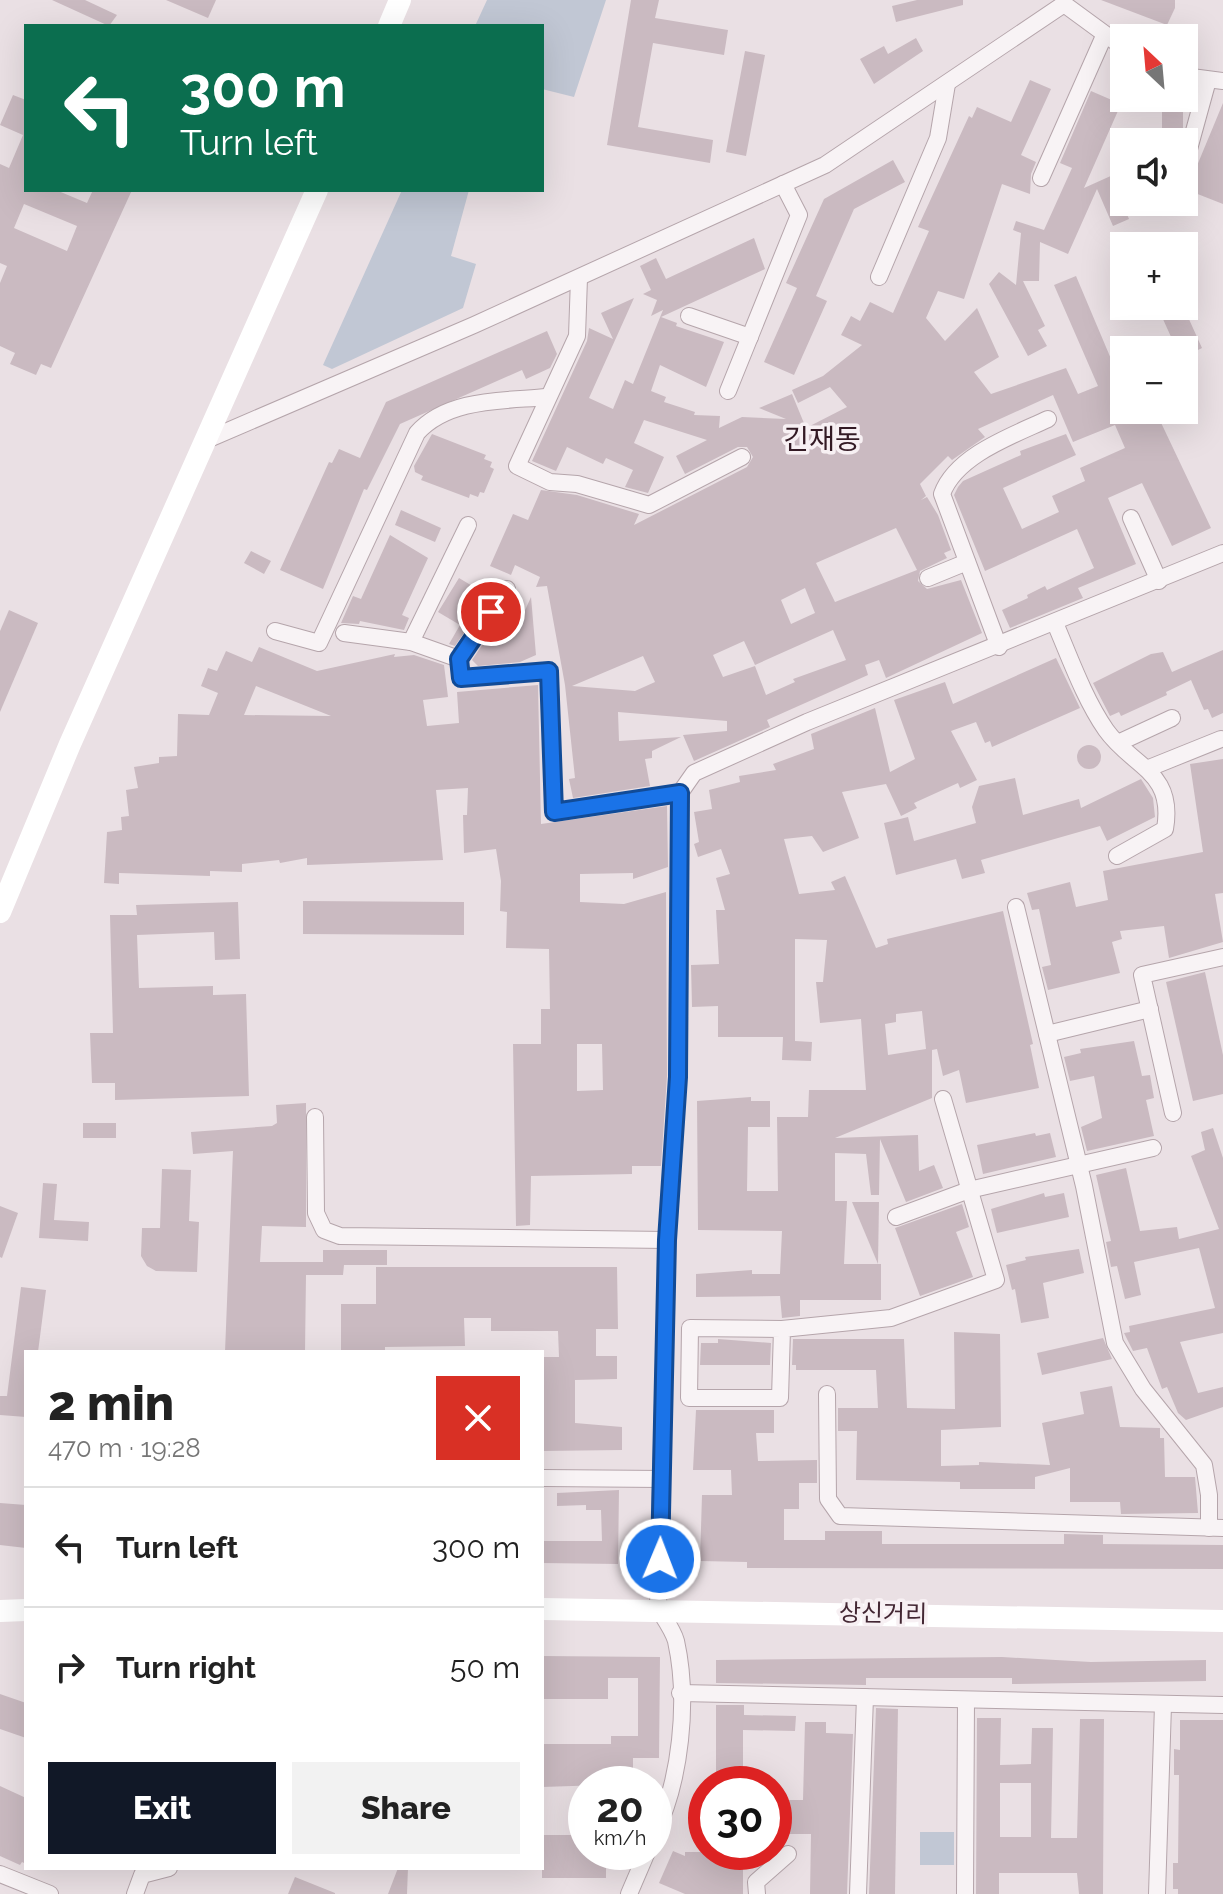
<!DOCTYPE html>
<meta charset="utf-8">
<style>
:root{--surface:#fff;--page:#f2f2f2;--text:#222;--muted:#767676;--line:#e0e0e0;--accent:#111827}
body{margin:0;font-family:Raleway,"Noto Sans KR",sans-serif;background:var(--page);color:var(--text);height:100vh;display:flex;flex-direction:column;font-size:30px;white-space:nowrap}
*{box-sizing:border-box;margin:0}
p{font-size:26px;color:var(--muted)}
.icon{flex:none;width:44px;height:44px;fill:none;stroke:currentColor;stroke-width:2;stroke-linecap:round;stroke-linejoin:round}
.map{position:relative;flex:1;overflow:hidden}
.details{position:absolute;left:24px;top:1350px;width:520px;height:520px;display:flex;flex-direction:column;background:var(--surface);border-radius:0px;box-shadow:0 8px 32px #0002}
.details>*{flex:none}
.guide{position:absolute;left:24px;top:24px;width:520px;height:168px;border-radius:0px;box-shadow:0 8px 32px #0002;background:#0b6e4f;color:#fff;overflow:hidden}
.needle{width:52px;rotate:334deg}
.controls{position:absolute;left:1110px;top:24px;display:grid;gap:16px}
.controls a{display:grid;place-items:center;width:88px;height:88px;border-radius:0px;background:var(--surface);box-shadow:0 8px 32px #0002;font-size:40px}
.speed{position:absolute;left:568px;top:1766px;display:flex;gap:16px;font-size:40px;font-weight:700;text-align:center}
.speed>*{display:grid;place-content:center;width:104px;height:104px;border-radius:50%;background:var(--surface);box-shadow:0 8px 32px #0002;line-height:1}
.speed small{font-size:20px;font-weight:400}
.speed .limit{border:12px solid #d22;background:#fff;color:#111}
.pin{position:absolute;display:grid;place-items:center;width:68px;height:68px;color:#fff;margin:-34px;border:4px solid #fff;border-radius:50%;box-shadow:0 2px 8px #0007}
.me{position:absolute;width:88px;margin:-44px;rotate:1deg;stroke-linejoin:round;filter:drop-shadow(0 0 6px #0008)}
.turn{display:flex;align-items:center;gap:28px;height:168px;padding:0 24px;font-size:36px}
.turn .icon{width:104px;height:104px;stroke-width:2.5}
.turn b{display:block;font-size:56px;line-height:68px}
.round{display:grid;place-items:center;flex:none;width:84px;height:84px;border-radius:0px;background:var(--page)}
.summary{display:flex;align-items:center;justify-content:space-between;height:136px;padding:0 24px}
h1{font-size:48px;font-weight:800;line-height:60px}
.action{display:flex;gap:16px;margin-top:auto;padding:16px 24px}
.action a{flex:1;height:92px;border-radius:0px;background:var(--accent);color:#fff;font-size:32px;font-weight:800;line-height:92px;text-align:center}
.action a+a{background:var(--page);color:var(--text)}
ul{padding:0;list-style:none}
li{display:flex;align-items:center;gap:24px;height:120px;padding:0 24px;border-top:2px solid var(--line)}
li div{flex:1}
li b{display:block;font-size:30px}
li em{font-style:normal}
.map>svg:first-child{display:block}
.green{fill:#c1c7d4}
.building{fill:#cabac1;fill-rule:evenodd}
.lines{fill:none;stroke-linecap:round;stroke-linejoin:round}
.street-casing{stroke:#b5a5ab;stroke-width:18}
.street{stroke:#f8f3f5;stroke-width:16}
.secondary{stroke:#fff;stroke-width:22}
.route-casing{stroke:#114b97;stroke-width:20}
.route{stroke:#1a73e8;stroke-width:14}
.labels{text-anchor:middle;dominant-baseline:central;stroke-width:7;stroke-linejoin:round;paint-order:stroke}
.street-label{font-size:24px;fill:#432733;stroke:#f7f0f3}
.quarter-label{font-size:28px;fill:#331a24;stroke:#f7f0f3}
</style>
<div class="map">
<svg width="1223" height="1894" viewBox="0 0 1223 1894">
<rect width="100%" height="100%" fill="#eae0e4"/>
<g class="green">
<polygon points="487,0 606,0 574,97 542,89 542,26 475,26"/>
<polygon points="402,190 469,190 451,256 476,264 463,308 332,369 323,365"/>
<rect x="920" y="1832" width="34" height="33"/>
</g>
<g class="building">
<polygon points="52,0 85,0 117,15 109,26"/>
<polygon points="166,0 216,0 208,18"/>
<polygon points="631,0 659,0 655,18 728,30 724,55 653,43 638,127 713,140 710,163 607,145"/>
<polygon points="917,0 963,0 963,5 896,22 892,6"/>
<polygon points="1101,0 1175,0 1175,8 1167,25"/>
<polygon points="916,38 923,51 874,84 860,59 884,46 888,54"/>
<polygon points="745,51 765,55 746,156 726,152"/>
<path d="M1030,80L1051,89L1021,155L1036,162L1031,174L1030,194L1002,184L964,299L938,291L926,318L945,341L977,308L999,357L974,372L991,394L1066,368L1078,394L1098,386L1054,285L1076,276L1114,366L1124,361V410H1155L1211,528L1172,546L1142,483L1108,498L1136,564L1078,588L1083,598L1010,628L1002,610L1028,598L1027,595L1045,586L1047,590L1094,568L1077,529L985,571L954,495L958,487L963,481L1021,455L1020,451L1066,434L1076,455L1003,488L1022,529L1059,512L1052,496L1085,481L1080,468L1125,448L1115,425L1073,442L1053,395L978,429L985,437L952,460L948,456L920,484L926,496L921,500L927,497L938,515L951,550L944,553L947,558L920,571L918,581L927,589L961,580L982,633L886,678L879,660L865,665L868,675L767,720L770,727L694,761L683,735L727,731V721L618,712L619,741L681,737L652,751V758L645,759L650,786L573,798L569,779L575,778L565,685L547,586L536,587L540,577L515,565L511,575L490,566L513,514L528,520L541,490L577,495L639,514L634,525L747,467L753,457L747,447H738L685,474L676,456L707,440L644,420L634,443L664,457L648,493L625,487L633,470L606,458L603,464L567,447L556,471L532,461L587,341L589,328L613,339L601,313L634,298L589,398L613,409L625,380L633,384L663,310L651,316L657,300L643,294L651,290L640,266L656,258L666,279L754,238L765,269L661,317L677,323L676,326L724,342L706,387L660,365L651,391L666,397L664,402L695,412L694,415L720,416L719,428L742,417L786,419L759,408L792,394L806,428L847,407L830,387L798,403L792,390L823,376L862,345L841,335L851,316L860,321L870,302L893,313L929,231L918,227L969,116L972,118L977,107L1011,122ZM896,528L917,570L835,602L816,563ZM805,588L815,613L791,624L781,600ZM833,630L846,660L793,679L795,682L766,695L755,666L723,677L713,655L744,641L755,665ZM643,656L655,682L635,691L572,686Z"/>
<polygon points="1091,91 1121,104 1084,188 1124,170 1123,205 1129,219 1113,226 1097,189 1068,254 1040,242 1039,281 1023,281 1045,326 1038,330 1047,346 1028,356 989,284 999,272 1016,285 1021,233 1013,230 1016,221 1044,230 1072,168 1060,163"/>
<path d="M13,95L26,100V190H56L87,203L93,190H132L51,368L41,364L36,375L10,364L15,353L0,346V283L7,266L0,263V164L9,168L23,135L0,125ZM24,204L77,226L67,251L14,228Z"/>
<rect x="1162" y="98" width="21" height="33"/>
<polygon points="1223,103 1223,204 1195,193 1184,197"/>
<polygon points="893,160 905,182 854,209 816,296 827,301 794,375 764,362 797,288 786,283 824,199"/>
<polygon points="1157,306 1183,306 1202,348 1184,357 1184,350 1177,350"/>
<polygon points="547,331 557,354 550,368 526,379 522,370 400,424 367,490 364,489 323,589 280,570 329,462 332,463 339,449 360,458 386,402"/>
<polygon points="432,434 486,455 484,459 492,462 490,467 494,469 484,493 480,492 478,497 470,494 469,498 421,480 423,476 415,472 414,466"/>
<polygon points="401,510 441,528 435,542 395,525"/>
<polygon points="390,535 428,558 402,615 409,618 404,630 360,621 359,624 341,623 353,596 361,599"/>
<polygon points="251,551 271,561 264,574 244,563"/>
<polygon points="459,578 489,596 455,646 449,644 460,625 438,612"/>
<polygon points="531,597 536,655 520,662 478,666 472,660 502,616 510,612 518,626"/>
<polygon points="9,610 38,623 0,712 0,631"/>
<path d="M259,647L317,671L395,654L394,657L414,655L444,665L448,697L423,700L427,726L459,723L457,692L538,685L541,824L667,806L668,867L633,879V873L580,874V902L624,904L666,892L667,1076L661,1166H632V1174L531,1176L530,1225L516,1226L513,1044H541V1009H550L549,949L506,948L507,912L500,911L501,881L496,849L464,853L463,815H467L468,788L436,790L443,860L307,865V858L280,863L279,860L242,864V872L210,871V876L119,873V884L104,883L107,832L122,830L121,817L129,816L126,790L138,788L134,767L159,763V757L177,756L178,714L209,715L218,693L201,686L208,668L217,671L226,651L252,662ZM256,686L331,716L244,715ZM577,1044H602L603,1090L577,1091Z"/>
<polygon points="1223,650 1223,713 1212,718 1208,709 1204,710 1191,680 1166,692 1167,695 1121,716 1119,712 1110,716 1093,683 1151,654 1163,652 1172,672"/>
<path d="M1056,658L1080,708L992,747L990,741L985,743L976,722L951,731L977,780L960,788L958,783L914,803L917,808L901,816L886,784L842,792L859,838L823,852L812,836L784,839L799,894L835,890L831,882L845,876L876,948L888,944L887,939L1003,911L1033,1044L1030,1045L1039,1088L966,1103L959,1070L943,1076L937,1049L932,1050V1098L835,1138L918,1135L919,1171L934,1165L943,1188L906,1202L880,1139L879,1195H871L866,1154L835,1153V1201H847L844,1264H881V1300H800V1316L782,1318L780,1296L696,1297V1274L752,1270V1274H780L782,1231L698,1230L697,1101L751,1097V1101H770V1127H748L747,1191H778L777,1117H808L809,1090H866L861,1019L820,1023L816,982H823L827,940L795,939V1041L812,1042L811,1061L782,1060L783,1037H718V1006L692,1007L691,965L719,964L716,910H725L716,878L730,874L721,849L698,857L694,844L699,842L694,812L712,809L709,790L740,782L739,776L776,770L773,764L814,749L811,734L875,708L890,772L915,759L894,700L945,682L953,704ZM922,1011L926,1049L888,1055L885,1024L896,1022V1014Z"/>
<circle cx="1089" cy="757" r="12"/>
<polygon points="1223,759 1223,893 1215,894 1223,942 1169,958 1164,926 1120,931 1122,939 1112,942 1120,973 1048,990 1042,967 1051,965 1039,909 1032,910 1027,893 1070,882 1076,907 1108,900 1103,871 1203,852 1190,764"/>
<polygon points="1015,778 1023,815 1079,799 1081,808 1141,779 1153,798 1155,817 1107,841 1100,826 981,860 985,873 962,879 956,859 896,875 884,823 908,817 914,841 976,823 972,807 979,786"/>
<polygon points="303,901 464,902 464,935 303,934"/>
<polygon points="238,902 240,959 215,960 214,932 137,935 139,988 213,986 213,995 246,994 249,1096 115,1100 115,1083 92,1083 90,1033 113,1033 110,915 137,915 136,905"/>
<polygon points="1205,972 1223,1055 1223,1094 1193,1101 1166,982"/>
<polygon points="1134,1041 1142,1076 1150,1075 1154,1098 1146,1100 1154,1136 1087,1151 1081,1127 1102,1118 1094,1076 1070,1081 1064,1057 1081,1053 1080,1049"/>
<polygon points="306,1103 306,1227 262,1226 260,1262 323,1262 323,1250 387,1250 387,1265 344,1265 343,1275 306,1275 305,1352 225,1352 233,1151 193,1154 191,1132 272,1126 277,1123 276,1105"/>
<rect x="83" y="1123" width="33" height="15"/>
<polygon points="1213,1128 1223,1158 1223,1333 1180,1342 1198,1393 1223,1387 1223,1407 1186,1420 1178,1413 1167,1387 1162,1389 1147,1348 1133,1351 1124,1333 1130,1332 1129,1326 1215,1308 1199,1248 1134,1262 1141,1295 1125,1299 1117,1266 1111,1267 1106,1242 1111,1241 1096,1175 1126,1168 1140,1231 1177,1227 1179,1239 1219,1229 1191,1156 1205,1150 1201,1132"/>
<polygon points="1035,1133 1036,1136 1050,1133 1056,1157 983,1174 977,1145"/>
<polygon points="162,1169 191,1170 189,1221 199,1222 197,1272 156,1271 147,1266 141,1256 142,1228 160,1228"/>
<polygon points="43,1183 57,1184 54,1220 89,1222 88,1241 39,1238"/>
<polygon points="1044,1193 1045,1197 1064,1193 1069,1217 997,1233 991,1209"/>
<polygon points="852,1202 879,1202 878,1264"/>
<polygon points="962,1204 969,1227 956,1232 973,1277 920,1296 895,1228"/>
<polygon points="0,1206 18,1213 2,1258 0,1257"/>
<polygon points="1079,1249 1084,1273 1043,1283 1049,1318 1021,1323 1015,1289 1012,1290 1006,1265 1026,1260 1025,1257"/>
<polygon points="376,1267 617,1267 618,1329 596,1329 596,1356 617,1356 617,1379 575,1380 575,1423 622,1427 622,1450 542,1451 542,1357 559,1357 558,1331 491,1331 491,1318 464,1318 465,1346 385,1347 385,1352 341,1352 341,1304 376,1304"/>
<polygon points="21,1287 46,1290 38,1352 26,1352 26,1417 0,1415 0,1396 7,1396"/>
<polygon points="954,1332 1000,1334 1001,1427 941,1430 941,1466 979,1465 979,1462 1050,1465 1042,1423 1084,1414 1080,1392 1112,1386 1120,1427 1160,1428 1160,1438 1164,1438 1165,1477 1195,1477 1198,1513 1121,1514 1120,1502 1070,1502 1070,1468 1035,1477 1035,1489 960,1489 960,1482 856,1480 857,1431 838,1431 838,1408 878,1408 876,1370 796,1370 796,1365 792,1365 793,1339 904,1339 907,1408 955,1409"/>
<polygon points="1103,1338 1112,1359 1042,1375 1037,1353"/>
<polygon points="718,1339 771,1343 770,1365 700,1365 701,1343 718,1343"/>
<polygon points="696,1410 774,1410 774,1433 756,1433 758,1461 817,1460 817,1483 799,1483 799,1509 784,1509 784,1540 825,1540 825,1531 882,1531 882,1544 1064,1544 1064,1534 1103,1535 1103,1544 1223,1545 1223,1569 747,1568 747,1562 700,1561 702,1495 732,1495 731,1470 693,1470"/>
<polygon points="619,1490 618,1564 542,1563 542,1541 602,1541 601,1510 586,1510 586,1505 557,1506 557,1493"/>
<polygon points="0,1503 26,1505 26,1548 0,1545"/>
<polygon points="542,1656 660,1657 659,1758 633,1758 633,1784 542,1787 542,1744 611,1744 611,1736 638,1736 638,1678 608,1678 608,1699 542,1699"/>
<polygon points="1002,1657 1091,1662 1206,1660 1206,1681 1012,1684 1012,1678 866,1678 866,1685 716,1683 716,1660"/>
<polygon points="0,1694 26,1703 26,1738 0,1729"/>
<polygon points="716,1705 744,1705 744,1715 796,1716 795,1731 743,1730 743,1784 716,1784"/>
<polygon points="876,1708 898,1709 895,1894 869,1894"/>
<path d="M977,1718H1001L1000,1765L1031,1764L1032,1728H1053L1051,1838H1077L1080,1719H1104L1103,1894H1079L1077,1873H999V1894H976ZM1000,1783H1031V1837H1000Z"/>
<polygon points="1180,1720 1223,1720 1223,1894 1178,1894 1178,1889 1173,1889 1173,1863 1178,1863 1179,1775 1174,1775 1174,1749 1180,1750"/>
<polygon points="805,1722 826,1722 826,1733 853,1734 847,1894 810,1894 811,1834 784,1834 784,1800 803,1800"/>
<polygon points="0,1786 26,1798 26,1864 22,1862 20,1865 0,1856"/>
<polygon points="542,1835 586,1835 586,1852 606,1852 606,1878 542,1878"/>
<polygon points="673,1851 685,1856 685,1852 743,1852 743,1894 685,1894 659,1883"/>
<polygon points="398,1868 408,1868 407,1894 388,1894"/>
<polygon points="295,1877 335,1893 335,1894 288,1894"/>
</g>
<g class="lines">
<g class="street-casing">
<g id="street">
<polyline points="1184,76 1223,81"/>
<polyline points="1186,160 1208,80"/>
<polyline points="1041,178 1104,36"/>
<polyline points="879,277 938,138 947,84"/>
<polyline points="579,278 577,336 517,466 550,482 577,484 649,505 742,457"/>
<polyline points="689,316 750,337"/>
<polyline points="728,391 799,215 783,184"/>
<polyline points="209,439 474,325 825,165 1064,4 1124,48"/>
<polyline points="1131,518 1159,581"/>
<polyline points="928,578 967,562"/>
<path d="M1055,623C1070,658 1084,698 1106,730C1132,767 1175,771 1165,829L1117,856"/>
<path d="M275,631L319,643L417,433C448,398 504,401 547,397"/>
<polyline points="344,633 411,642 459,659 461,678 549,671 554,812 680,793"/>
<polyline points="411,642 468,525"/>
<path d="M999,647L942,494C956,455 1014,435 1048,419"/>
<polyline points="459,659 507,589"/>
<polyline points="1118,743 1172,718"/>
<polyline points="1149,768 1221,739"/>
<polyline points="1016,907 1084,1186 1115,1343 1143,1389 1204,1465 1209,1495 1209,1528"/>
<polyline points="1047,1034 1150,1009"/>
<polyline points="1173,1113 1142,975 1223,957"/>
<polyline points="315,1117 316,1213 324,1230 340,1236 667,1240"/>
<polyline points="896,1217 969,1190 1153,1148"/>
<polyline points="782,1329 780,1398 689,1398 690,1328 782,1329 891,1318 996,1280 943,1099"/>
<polyline points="827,1394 828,1499 840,1516 1223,1528"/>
<polyline points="542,1478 662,1479"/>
<polyline points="680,1693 1223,1705"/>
<path d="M654,1835C681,1782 689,1700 676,1641C673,1630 664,1618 658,1608L667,1240L678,1077L680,793L694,773L807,722L1223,553"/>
<polyline points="0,1874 50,1894"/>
<polyline points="135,1894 142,1875 169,1868"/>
<polyline points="629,1894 647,1852"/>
<polyline points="757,1894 756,1882 788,1854"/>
<polyline points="858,1894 865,1697"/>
<polyline points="965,1894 966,1700"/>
<polyline points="1157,1894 1163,1705"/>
</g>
</g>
<use href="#street" class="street"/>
<g class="secondary">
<polyline points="389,26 400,0"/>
<polyline points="0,912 70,744 317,190"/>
<polyline points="542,1609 1223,1621"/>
<polyline points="0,1611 26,1610"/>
</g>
</g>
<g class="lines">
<g class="route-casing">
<polyline id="route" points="491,612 459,659 461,678 549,671 554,812 680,793 678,1077 667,1240 660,1559"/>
</g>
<use href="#route" class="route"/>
</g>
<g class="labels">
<g class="street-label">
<text transform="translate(883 1613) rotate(1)">상신거리</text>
</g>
<g class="quarter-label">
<text x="822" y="439">긴재동</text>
</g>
</g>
</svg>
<div class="controls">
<a><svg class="needle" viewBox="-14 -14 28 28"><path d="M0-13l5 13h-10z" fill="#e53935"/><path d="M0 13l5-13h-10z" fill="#767676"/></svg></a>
<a><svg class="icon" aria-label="sound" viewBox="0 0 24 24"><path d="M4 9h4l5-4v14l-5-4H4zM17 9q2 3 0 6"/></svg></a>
<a>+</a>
<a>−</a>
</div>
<div class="speed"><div>20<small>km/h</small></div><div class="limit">30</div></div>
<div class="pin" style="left:491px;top:612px;background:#d93025"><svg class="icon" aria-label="arrive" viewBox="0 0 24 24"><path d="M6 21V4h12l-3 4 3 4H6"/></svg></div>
<svg class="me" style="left:660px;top:1559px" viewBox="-20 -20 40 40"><circle r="17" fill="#1a73e8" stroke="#fff" stroke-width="3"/><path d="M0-11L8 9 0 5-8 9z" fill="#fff"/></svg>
<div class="guide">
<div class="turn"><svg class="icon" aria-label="left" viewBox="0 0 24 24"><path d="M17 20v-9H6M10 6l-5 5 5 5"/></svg><div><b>300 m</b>Turn left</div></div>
</div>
<section class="details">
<div class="summary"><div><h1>2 min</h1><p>470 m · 19:28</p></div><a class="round" style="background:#d93025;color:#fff"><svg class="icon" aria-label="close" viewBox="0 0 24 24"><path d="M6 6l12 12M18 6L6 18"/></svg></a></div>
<ul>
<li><svg class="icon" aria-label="left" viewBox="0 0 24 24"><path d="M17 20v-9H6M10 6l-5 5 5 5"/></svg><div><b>Turn left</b></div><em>300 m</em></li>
<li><svg class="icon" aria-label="right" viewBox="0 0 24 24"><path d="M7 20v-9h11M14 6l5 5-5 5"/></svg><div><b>Turn right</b></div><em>50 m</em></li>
</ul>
<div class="action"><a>Exit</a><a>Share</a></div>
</section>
</div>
